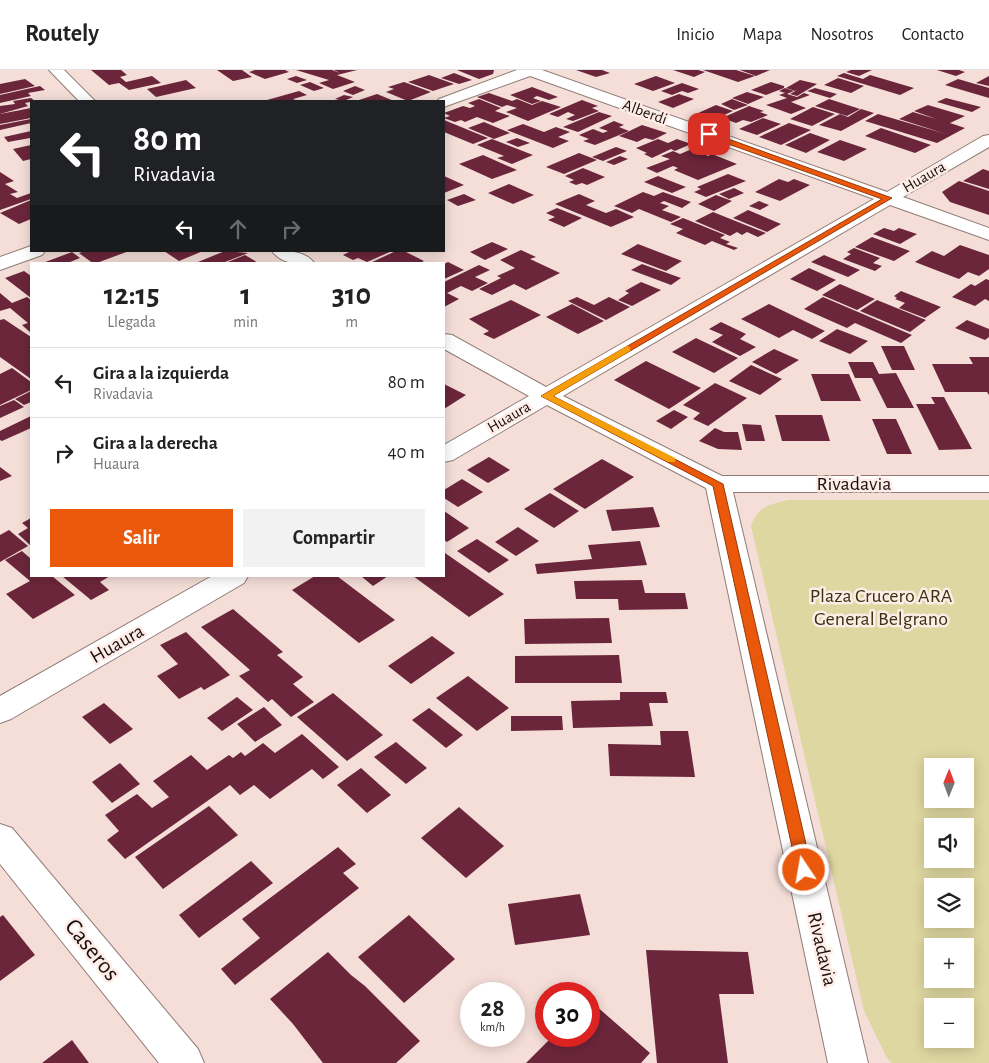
<!DOCTYPE html>
<html lang="es">
<meta charset="utf-8">
<style>
:root{--surface:#fff;--page:#f2f2f2;--text:#222;--muted:#767676;--line:#e0e0e0;--accent:#ea580c}
body{margin:0;font-family:"Alegreya Sans",sans-serif;background:var(--page);color:var(--text);height:100vh;display:flex;flex-direction:column;font-size:19px;white-space:nowrap}
*{box-sizing:border-box;margin:0}
p{font-size:16px;color:var(--muted)}
.icon{flex:none;width:28px;height:28px;fill:none;stroke:currentColor;stroke-width:2;stroke-linecap:round;stroke-linejoin:round}
.map{position:relative;flex:1;overflow:hidden}
.details{position:absolute;left:30px;top:192px;width:415px;height:315px;display:flex;flex-direction:column;background:var(--surface);border-radius:0px;box-shadow:0 2px 12px #0003}
.details>*{flex:none}
.banner{position:absolute;left:30px;top:30px;width:415px;height:152px;border-radius:0px;box-shadow:0 2px 12px #0003;background:#202124;color:#fff;overflow:hidden}
.needle{width:32px;rotate:1deg}
.buttons{position:absolute;left:924px;top:688px;display:grid;gap:10px}
.buttons a{display:grid;place-items:center;width:50px;height:50px;border-radius:0px;background:var(--surface);box-shadow:0 2px 12px #0003;font-size:25px}
.speed{position:absolute;left:460px;top:912px;display:flex;gap:10px;font-size:25px;font-weight:700;text-align:center}
.speed>*{display:grid;place-content:center;width:65px;height:65px;border-radius:50%;background:var(--surface);box-shadow:0 2px 12px #0003;line-height:1}
.speed small{font-size:12px;font-weight:400}
.speed .limit{border:8px solid #d22;background:#fff;color:#111}
.pin{position:absolute;display:grid;place-items:center;width:42px;height:42px;color:#fff;margin:-21px;border-radius:10px;box-shadow:0 2px 8px #0006}
.me{position:absolute;width:55px;margin:-28px;rotate:348deg;stroke-linejoin:round;filter:drop-shadow(0 0 4px #0008)}
.turn{display:flex;align-items:center;gap:18px;height:105px;padding:0 20px;font-size:22px}
.turn .icon{width:65px;height:65px;stroke-width:2.5}
.turn b{display:block;font-size:35px;line-height:42px}
.lanes{display:flex;align-items:center;height:48px;padding:0 20px;background:#0003;justify-content:center;gap:25px;direction:ltr}
.lanes .off{opacity:.35}
.eta{display:flex;justify-content:space-evenly;align-items:center;height:85px;text-align:center}
.eta b{font-size:30px;font-weight:700;line-height:35px}
.button{display:flex;gap:10px;margin-top:auto;padding:10px 20px}
.button a{flex:1;height:58px;border-radius:0px;background:var(--accent);color:#fff;font-size:20px;font-weight:700;line-height:58px;text-align:center}
.button a+a{background:var(--page);color:var(--text)}
ul{padding:0;list-style:none}
li{display:flex;align-items:center;gap:15px;height:70px;padding:0 20px;border-top:1px solid var(--line)}
li div{flex:1}
li b{display:block;font-size:19px}
li em{font-style:normal}
header{display:flex;align-items:center;gap:30px;box-sizing:border-box;height:70px;padding:0 25px;background:var(--surface);border-bottom:1px solid var(--line)}
header strong{font-size:24px}
nav{display:flex;gap:28px;margin-inline-start:auto;font-size:18px}
.map>svg:first-child{display:block}
.green{fill:#ded7a1;fill-rule:evenodd}
.building{fill:#6c263b}
.lines{fill:none;stroke-linecap:round;stroke-linejoin:round}
.minor-casing{stroke:#907c76;stroke-width:2}
.minor{fill:#fff;fill-rule:evenodd}
.route{fill:#ea580c;stroke:#983908}
.slow{fill:#f59e0b}
.labels{text-anchor:middle;dominant-baseline:central;stroke-width:5;stroke-linejoin:round;paint-order:stroke}
.far-street-label{font-size:16px;fill:#17100e;stroke:#ffece7}
.street-label{font-size:20px;fill:#17100e;stroke:#ffece7}
.park-label{font-size:20px;fill:#383311;stroke:#ffece7}
.near-street-label{font-size:24px;fill:#17100e;stroke:#ffece7}
</style>
<header>
<strong>Routely</strong>
<nav><a>Inicio</a><a>Mapa</a><a>Nosotros</a><a>Contacto</a></nav>
</header>
<div class="map">
<svg width="989" height="993" viewBox="0 0 989 993">
<rect width="100%" height="100%" fill="#f5ded8"/>
<path class="green" d="M788,430H989V993H892L887,988L864,941L751,456C758,436 769,435 788,430ZM965,696V729H932V696ZM965,756V789H932V756ZM932,816H965V849H932ZM932,876H965V909H932ZM965,936V969H932V936Z"/>
<g class="building">
<polygon points="91,0 121,0 127,5 120,7 126,12 152,6 161,13 129,20 119,13 109,15"/>
<polygon points="217,0 242,0 252,7 233,11"/>
<polygon points="255,0 285,0 289,2 265,9 249,2"/>
<polygon points="296,0 332,0 340,3 334,0 357,0 337,5 355,12 333,19 319,13 329,10"/>
<polygon points="457,0 494,0 493,4 479,9"/>
<polygon points="576,0 602,0 610,3 596,7"/>
<polygon points="673,0 698,0 705,2 694,7"/>
<polygon points="703,0 736,0 755,6 738,12"/>
<polygon points="740,0 770,0 756,6"/>
<polygon points="851,0 872,0 859,6 846,2"/>
<polygon points="937,0 959,0 965,2 956,6"/>
<polygon points="454,3 472,10 459,14 441,8"/>
<polygon points="844,3 863,9 870,5 914,18 900,25 837,6"/>
<polygon points="429,5 454,14 433,21 408,12"/>
<polygon points="296,6 307,10 297,13 287,9"/>
<polygon points="656,6 675,13 653,21 634,14"/>
<polygon points="989,6 989,16 976,13"/>
<polygon points="838,8 864,16 851,23 824,15"/>
<polygon points="25,9 35,16 0,24 0,14"/>
<polygon points="958,9 989,18 989,28 945,15"/>
<polygon points="186,10 196,18 156,27 147,19"/>
<polygon points="800,10 817,14 797,26 790,24 799,19 795,21 786,18"/>
<polygon points="310,12 324,18 314,21 300,15"/>
<polygon points="404,12 431,22 408,31 386,22 394,19 388,17"/>
<polygon points="771,12 784,16 784,18 766,25 751,20"/>
<polygon points="682,13 699,19 688,23 682,21 672,25 661,21"/>
<polygon points="40,16 45,20 28,23 31,26 0,33 0,25"/>
<polygon points="355,16 365,20 353,25 343,21"/>
<polygon points="532,17 558,27 549,30 537,26 533,28 541,31 532,34 510,25"/>
<polygon points="785,18 794,21 787,24 797,27 804,23 810,25 791,32 806,38 791,44 766,35 787,28 779,25 785,23 779,21"/>
<polygon points="815,18 837,24 830,28 807,21"/>
<polygon points="299,21 307,25 293,29 298,31 267,30"/>
<polygon points="747,22 764,27 748,34 732,28"/>
<polygon points="489,23 512,31 517,29 532,35 542,31 561,37 528,51 506,42 517,38 507,35 502,37 477,27"/>
<polygon points="377,24 394,31 356,31"/>
<polygon points="679,24 694,29 673,38 658,32"/>
<polygon points="344,25 353,27 344,31 335,29"/>
<polygon points="31,28 35,31 25,33 28,36 0,44 0,36 15,34 13,31"/>
<polygon points="946,28 981,37 972,42 937,32"/>
<polygon points="479,29 501,38 495,41 510,46 493,53 477,47 465,52 461,50 455,52 444,48 450,46 444,43 463,36 470,38 475,36 468,33"/>
<polygon points="732,29 748,35 734,40 721,34"/>
<polygon points="829,29 860,39 847,46 815,36"/>
<polygon points="582,30 598,36 592,38 599,41 573,51 566,49 575,45 568,42 558,47 549,44"/>
<polygon points="716,35 733,41 713,50 696,44"/>
<polygon points="928,35 965,46 950,53 965,58 937,73 865,51 878,44 946,64 899,49 913,42 936,49 914,41"/>
<polygon points="749,36 764,41 760,42 768,45 751,52 743,50 736,53 722,48"/>
<polygon points="813,37 835,44 812,56 790,49"/>
<polygon points="31,38 31,48 0,54 0,44"/>
<polygon points="861,39 874,43 841,61 819,55 840,44 848,47"/>
<polygon points="599,42 612,46 578,62 563,57"/>
<polygon points="763,48 781,54 757,65 739,59"/>
<polygon points="31,49 31,53 0,60 0,55"/>
<polygon points="444,50 488,68 473,74 444,62"/>
<polygon points="614,51 624,55 619,57 629,61 595,75 583,71 589,69 579,65 593,59 603,63 608,61 599,58"/>
<polygon points="484,52 510,63 494,69 468,58"/>
<polygon points="789,53 811,60 781,75 759,67"/>
<polygon points="523,54 544,62 556,57 570,62 558,67 569,71 553,78 507,60"/>
<polygon points="642,55 667,63 653,70 645,68 637,72 619,66"/>
<polygon points="881,58 931,75 915,83 865,66"/>
<polygon points="31,61 31,70 30,68 8,72 4,67"/>
<polygon points="810,63 830,70 806,83 785,75"/>
<polygon points="517,68 530,73 518,77 506,72"/>
<polygon points="492,69 533,85 512,94 497,88 504,86 477,75"/>
<polygon points="658,69 668,73 677,69 691,74 675,81 671,79 652,88 644,84 647,83 636,78"/>
<polygon points="840,70 867,79 844,91 817,82"/>
<polygon points="31,75 31,89 23,91 13,79"/>
<polygon points="616,77 627,81 603,91 592,87"/>
<polygon points="692,79 708,86 712,84 737,94 698,110 674,100 678,98 673,96 657,103 646,98 670,89 661,86 673,81 680,84"/>
<polygon points="579,83 597,90 564,104 546,97"/>
<polygon points="483,85 517,100 492,109 459,94"/>
<polygon points="620,86 628,89 614,95 606,92"/>
<polygon points="583,98 605,107 587,115 582,113 576,115 569,112 574,110 565,106"/>
<polygon points="983,99 989,101 989,119 963,111"/>
<polygon points="0,102 14,111 5,114 18,122 10,124 17,128 31,123 31,129 0,140"/>
<polygon points="728,104 746,111 706,127 694,122 701,119 697,117"/>
<polygon points="444,106 464,115 444,123"/>
<polygon points="658,106 686,117 672,123 644,112"/>
<polygon points="779,109 788,112 794,109 810,115 780,131 755,122"/>
<polygon points="959,111 989,121 989,145 950,132 942,122"/>
<polygon points="509,114 534,125 513,134 488,123"/>
<polygon points="734,118 744,123 729,129 719,124"/>
<polygon points="643,122 654,126 663,122 691,132 682,138 664,131 660,133 669,136 662,140 681,147 671,152 639,139 632,143 614,136"/>
<polygon points="464,124 476,130 458,136 447,130"/>
<polygon points="579,124 595,131 586,135 606,143 616,139 634,147 611,157 555,134"/>
<polygon points="716,125 732,131 714,141 698,134"/>
<polygon points="31,130 31,149 19,154 0,143"/>
<polygon points="759,131 769,135 760,140 749,136"/>
<polygon points="557,138 582,148 564,157 548,150 555,147 546,143"/>
<polygon points="748,140 781,154 767,162 733,148"/>
<polygon points="713,142 748,156 766,163 758,167 747,162 742,165 737,162 730,166 695,151"/>
<polygon points="683,148 725,165 720,168 730,172 726,174 738,178 734,180 712,171 705,175 676,163 683,159 670,154"/>
<polygon points="884,158 894,161 899,158 917,164 900,174 873,164"/>
<polygon points="872,167 910,181 894,191 855,177"/>
<polygon points="492,172 508,179 485,190 470,182"/>
<polygon points="638,174 682,191 666,201 621,184"/>
<polygon points="960,175 989,185 989,199 979,206 968,202 959,209 915,192 932,181 944,186"/>
<polygon points="854,178 880,188 873,193 882,196 875,201 843,189 851,184 847,182"/>
<polygon points="521,180 536,187 530,189 560,203 526,220 514,214 492,225 479,219 501,208 497,206 515,198 500,190"/>
<polygon points="85,181 129,181 94,194 79,183"/>
<polygon points="164,181 203,181 179,191"/>
<polygon points="225,181 248,183 220,194 193,194"/>
<polygon points="351,181 392,181 367,192 358,188 353,190 343,185"/>
<polygon points="396,181 404,181 424,191 418,194 368,194"/>
<polygon points="72,182 80,188 70,192 73,194 40,194"/>
<polygon points="245,185 260,194 223,194"/>
<polygon points="824,185 860,200 848,207 811,192"/>
<polygon points="448,192 464,200 444,209 444,194"/>
<polygon points="642,194 681,208 671,215 631,200"/>
<polygon points="479,195 490,200 475,207 488,213 472,221 461,216 447,223 459,229 444,237 444,212"/>
<polygon points="809,198 836,210 817,221 790,209"/>
<polygon points="24,201 31,206 31,228 5,208"/>
<polygon points="986,209 989,210 989,231 985,229 975,236 952,227 971,214 975,216"/>
<polygon points="641,212 661,220 632,236 618,230 629,223 625,221"/>
<polygon points="840,214 875,229 857,240 822,225"/>
<polygon points="901,221 941,237 925,248 899,238 905,233 895,229 897,228 894,226"/>
<polygon points="0,223 12,233 27,227 31,230 31,263 22,255 28,253 10,238 0,241"/>
<polygon points="577,227 594,235 609,227 630,237 606,250 568,231"/>
<polygon points="823,227 912,265 901,273 855,253 847,258 804,239"/>
<polygon points="511,230 541,245 494,269 483,264 489,261 469,249"/>
<polygon points="877,230 926,250 910,262 860,241"/>
<polygon points="572,234 604,251 578,264 546,247"/>
<polygon points="769,234 825,261 812,269 793,260 779,268 741,249"/>
<polygon points="4,249 31,267 31,309 0,287 0,250"/>
<polygon points="967,250 989,259 989,267 985,270 955,258"/>
<polygon points="721,252 746,264 740,269 756,277 740,286 712,272 723,265 709,259"/>
<polygon points="837,259 868,271 850,284 819,271"/>
<polygon points="696,268 738,288 714,303 672,282"/>
<polygon points="881,276 904,276 915,300 892,300"/>
<polygon points="774,279 799,290 776,304 752,292"/>
<polygon points="969,287 989,287 989,325 987,322 945,322 932,294 973,294"/>
<polygon points="646,291 701,318 669,339 614,310"/>
<polygon points="848,292 873,292 879,304 896,303 914,338 887,338 872,308 855,308"/>
<polygon points="751,295 782,309 760,325 729,311"/>
<polygon points="12,298 31,312 31,320 0,335 0,304"/>
<polygon points="811,304 849,304 861,331 821,331"/>
<polygon points="715,313 747,328 708,356 693,349 700,343 683,335"/>
<polygon points="444,314 466,325 444,339"/>
<polygon points="31,321 31,332 24,335 15,329"/>
<polygon points="931,327 944,327 972,379 939,380 916,334 935,334"/>
<polygon points="14,330 24,337 0,348 0,336"/>
<polygon points="674,340 688,347 671,359 656,351"/>
<polygon points="775,345 822,345 830,371 782,371"/>
<polygon points="31,346 31,358 2,371 0,370 0,361"/>
<polygon points="872,349 896,349 912,384 887,384"/>
<polygon points="742,354 761,355 765,371 746,371"/>
<polygon points="715,358 724,362 738,362 742,380 718,379 699,371"/>
<polygon points="489,387 510,400 488,413 467,400"/>
<polygon points="602,389 634,407 585,439 553,419"/>
<polygon points="0,397 12,406 0,411"/>
<polygon points="462,409 483,422 458,437 444,428 444,420"/>
<polygon points="550,423 579,441 554,458 524,439"/>
<polygon points="653,437 660,457 612,461 606,440"/>
<polygon points="444,441 469,458 447,472 444,470"/>
<polygon points="31,448 31,476 18,464 28,458 22,453"/>
<polygon points="518,457 539,471 516,486 495,472"/>
<polygon points="9,460 28,476 0,492 0,465"/>
<polygon points="477,469 509,490 489,503 457,481"/>
<polygon points="640,471 647,495 537,504 535,494 592,489 588,475"/>
<polygon points="22,481 31,489 31,506 52,506 75,525 33,549 6,524 30,511 5,490"/>
<polygon points="445,483 504,524 469,547 413,506 444,506"/>
<polygon points="62,506 110,506 100,512 109,520 91,530"/>
<polygon points="315,506 337,506 395,550 359,573 292,520"/>
<polygon points="361,506 388,506 373,516"/>
<polygon points="642,510 645,523 685,523 688,539 619,540 618,529 576,529 574,511"/>
<polygon points="233,539 283,582 277,585 303,607 293,614 314,632 291,647 272,629 268,632 239,606 250,600 201,557"/>
<polygon points="609,548 612,573 525,574 524,549"/>
<polygon points="186,562 230,605 204,620 201,617 179,629 157,606 178,594 160,575"/>
<polygon points="432,566 455,583 411,614 388,596"/>
<polygon points="619,585 622,613 515,613 515,586"/>
<polygon points="468,606 509,638 477,661 436,628"/>
<polygon points="620,622 666,622 668,633 649,633 653,656 573,658 571,631 620,630"/>
<polygon points="333,623 383,665 347,691 297,647"/>
<polygon points="237,627 253,640 222,661 207,648"/>
<polygon points="104,633 133,659 110,674 82,647"/>
<polygon points="264,637 282,655 255,672 237,654"/>
<polygon points="429,638 463,665 446,678 412,650"/>
<polygon points="511,646 562,646 563,660 511,661"/>
<polygon points="660,661 688,661 695,707 610,706 608,674 661,675"/>
<polygon points="302,664 339,697 323,709 312,699 270,729 254,715 240,725 230,715 125,789 107,770 119,761 105,745 137,724 152,738 169,727 153,711 191,685 207,700 229,685 233,688 241,682 245,686 263,673 275,683"/>
<polygon points="396,672 427,698 406,714 374,687"/>
<polygon points="120,693 140,714 112,733 92,712"/>
<polygon points="361,698 391,725 367,743 337,715"/>
<polygon points="209,736 238,765 163,819 135,787"/>
<polygon points="459,737 504,776 466,808 421,768"/>
<polygon points="338,777 356,794 343,803 359,818 235,915 221,899 260,868 242,849"/>
<polygon points="251,791 273,813 199,868 179,845"/>
<polygon points="580,824 590,865 515,875 508,834"/>
<polygon points="3,845 35,885 0,911 0,847"/>
<polygon points="409,845 455,889 404,933 358,887"/>
<polygon points="646,880 748,882 754,924 719,924 728,993 657,993"/>
<polygon points="328,882 351,905 365,916 420,971 396,993 323,993 293,954 270,929"/>
<polygon points="595,935 650,983 641,993 526,993 553,966 589,966 589,941"/>
<polygon points="72,970 89,993 42,993"/>
</g>
<g class="lines">
<g class="minor-casing">
<g id="minor">
<polygon points="49,0 64,0 95,31 79,31"/>
<polygon points="517,0 542,0 887,122 983,66 989,65 989,77 903,127 989,158 989,170 890,135 563,326 722,406 989,406 989,422 733,422 868,993 828,993 706,418 547,335 453,390 444,392 444,375 529,326 444,279 444,264 452,265 546,317 874,129 530,6 449,35 444,37 444,31 437,31 439,29"/>
<polygon points="31,176 31,181 45,181 42,185 0,200 0,187"/>
<path d="M272,181C288,181 305,180 315,194C299,194 282,195 272,181Z"/>
<polygon points="212,506 248,506 244,513 11,649 0,653 0,626"/>
<polygon points="0,754 12,758 198,979 204,993 159,993 0,794"/>
</g>
</g>
<use href="#minor" class="minor"/>
</g>
<polygon class="route" points="709,62 892,128 553,326 723,414 812,800 810,804 804,806 799,804 797,800 713,416 541,326 882,129 706,66 705,64"/>
<polygon class="slow" points="627,276 630,277 630,281 553,326 675,388 675,392 668,392 541,326"/>
<g class="labels">
<g class="far-street-label">
<text transform="translate(645 42) rotate(20)">Alberdi</text>
<text transform="translate(924 107) rotate(-30)">Huaura</text>
<text transform="translate(509 347) rotate(-30)">Huaura</text>
</g>
<g class="street-label">
<text x="854" y="414">Rivadavia</text>
<text transform="translate(117 574) rotate(-30)">Huaura</text>
<text transform="translate(822 879) rotate(77)">Rivadavia</text>
</g>
<g class="park-label">
<text x="881" y="526">Plaza Crucero ARA<tspan x="881" dy="23">General Belgrano</tspan></text>
</g>
<g class="near-street-label">
<text transform="translate(92 880) rotate(51)">Caseros</text>
</g>
</g>
</svg>
<div class="buttons">
<a><svg class="needle" viewBox="-14 -14 28 28"><path d="M0-13l5 13h-10z" fill="#e53935"/><path d="M0 13l5-13h-10z" fill="#767676"/></svg></a>
<a><svg class="icon" aria-label="sound" viewBox="0 0 24 24"><path d="M4 9h4l5-4v14l-5-4H4zM17 9q2 3 0 6"/></svg></a>
<a><svg class="icon" aria-label="layers" viewBox="0 0 24 24"><path d="M12 4l9 5-9 5-9-5zM3 14l9 5 9-5"/></svg></a>
<a>+</a>
<a>−</a>
</div>
<div class="speed"><div>28<small>km/h</small></div><div class="limit">30</div></div>
<div class="pin" style="left:709px;top:64px;background:#d93025"><svg class="icon" aria-label="arrive" viewBox="0 0 24 24"><path d="M6 21V4h12l-3 4 3 4H6"/></svg></div>
<svg class="me" style="left:804px;top:800px" viewBox="-20 -20 40 40"><circle r="17" fill="#ea580c" stroke="#fff" stroke-width="3"/><path d="M0-11L8 9 0 5-8 9z" fill="#fff"/></svg>
<div class="banner">
<div class="turn"><svg class="icon" aria-label="left" viewBox="0 0 24 24"><path d="M17 20v-9H6M10 6l-5 5 5 5"/></svg><div><b>80 m</b>Rivadavia</div></div>
<div class="lanes"><svg class="icon" aria-label="left" viewBox="0 0 24 24"><path d="M17 20v-9H6M10 6l-5 5 5 5"/></svg><svg class="icon off" aria-label="ahead" viewBox="0 0 24 24"><path d="M12 20V5M6 11l6-6 6 6"/></svg><svg class="icon off" aria-label="right" viewBox="0 0 24 24"><path d="M7 20v-9h11M14 6l5 5-5 5"/></svg></div>
</div>
<section class="details">
<div class="eta">
<div><b>12:15</b><p>Llegada</p></div>
<div><b>1</b><p>min</p></div>
<div><b>310</b><p>m</p></div>
</div>
<ul>
<li><svg class="icon" aria-label="left" viewBox="0 0 24 24"><path d="M17 20v-9H6M10 6l-5 5 5 5"/></svg><div><b>Gira a la izquierda</b><p>Rivadavia</p></div><em>80 m</em></li>
<li><svg class="icon" aria-label="right" viewBox="0 0 24 24"><path d="M7 20v-9h11M14 6l5 5-5 5"/></svg><div><b>Gira a la derecha</b><p>Huaura</p></div><em>40 m</em></li>
</ul>
<div class="button"><a>Salir</a><a>Compartir</a></div>
</section>
</div>
